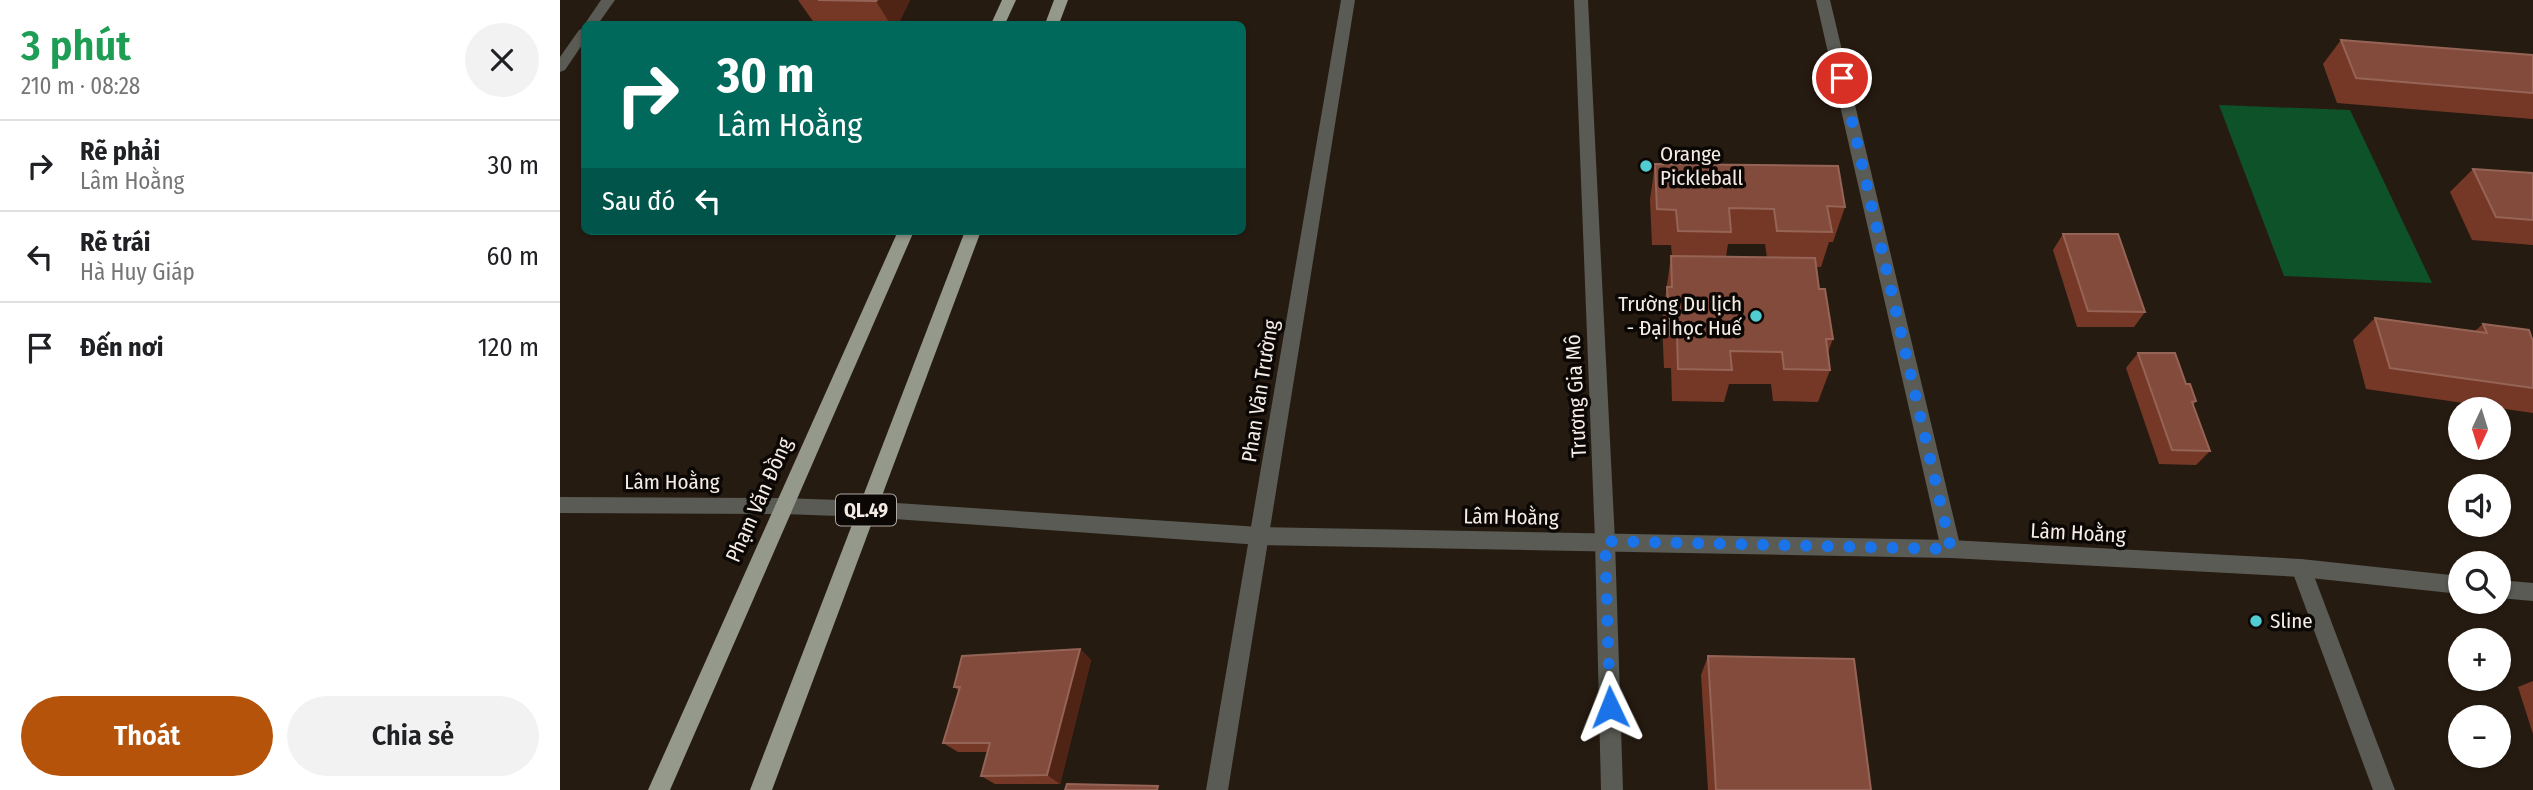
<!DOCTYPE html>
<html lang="vi">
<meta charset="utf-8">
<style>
:root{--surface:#fff;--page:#f2f2f2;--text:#202124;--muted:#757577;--line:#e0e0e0;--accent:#b45309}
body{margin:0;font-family:"Fira Sans Condensed",sans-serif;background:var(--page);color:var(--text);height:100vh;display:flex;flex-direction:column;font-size:26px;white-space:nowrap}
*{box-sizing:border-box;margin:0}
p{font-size:23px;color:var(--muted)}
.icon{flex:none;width:38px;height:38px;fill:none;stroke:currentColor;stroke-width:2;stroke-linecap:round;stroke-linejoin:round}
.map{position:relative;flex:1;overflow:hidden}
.side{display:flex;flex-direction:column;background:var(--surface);width:560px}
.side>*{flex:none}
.hud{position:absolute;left:21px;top:21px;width:665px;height:214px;border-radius:10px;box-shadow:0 2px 5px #0004;background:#00695c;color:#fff;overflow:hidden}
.needle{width:46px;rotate:184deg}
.controls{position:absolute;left:1888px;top:397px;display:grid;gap:14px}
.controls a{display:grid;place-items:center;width:63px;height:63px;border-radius:50%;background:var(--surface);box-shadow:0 2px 5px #0004;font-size:35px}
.pin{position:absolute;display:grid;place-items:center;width:60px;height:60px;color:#fff;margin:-30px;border:4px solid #fff;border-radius:50%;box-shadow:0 2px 7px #0007}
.me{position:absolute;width:77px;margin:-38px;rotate:358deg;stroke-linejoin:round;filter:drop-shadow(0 0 5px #0008)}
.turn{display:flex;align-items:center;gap:24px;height:147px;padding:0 21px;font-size:32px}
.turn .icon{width:91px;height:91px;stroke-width:2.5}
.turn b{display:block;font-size:49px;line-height:60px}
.then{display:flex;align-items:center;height:66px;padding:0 21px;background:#0003;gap:14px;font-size:26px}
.round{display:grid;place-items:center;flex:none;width:74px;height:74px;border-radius:37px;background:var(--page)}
.overview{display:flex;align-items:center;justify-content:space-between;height:119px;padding:0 21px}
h1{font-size:42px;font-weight:600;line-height:52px;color:#1e9e55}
.cta{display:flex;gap:14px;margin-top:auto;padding:14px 21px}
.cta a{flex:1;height:80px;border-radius:42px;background:var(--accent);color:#fff;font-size:28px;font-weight:600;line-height:80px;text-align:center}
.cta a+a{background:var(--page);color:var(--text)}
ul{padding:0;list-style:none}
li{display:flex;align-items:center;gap:21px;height:91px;padding:0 21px;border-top:2px solid var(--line)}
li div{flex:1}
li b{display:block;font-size:26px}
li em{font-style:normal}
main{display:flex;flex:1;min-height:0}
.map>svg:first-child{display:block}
.green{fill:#0d5228}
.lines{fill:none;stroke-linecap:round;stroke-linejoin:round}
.minor{fill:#595b54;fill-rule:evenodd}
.tertiary{fill:#595b54;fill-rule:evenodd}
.primary{fill:#95998b;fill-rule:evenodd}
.wall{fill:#763826;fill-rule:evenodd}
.shaded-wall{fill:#502415}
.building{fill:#834b3b;stroke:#956456;stroke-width:2}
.route{stroke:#1a73e8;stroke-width:12;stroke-dasharray:0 21.6}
.poi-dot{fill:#51ccd2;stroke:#0b0704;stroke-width:2.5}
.labels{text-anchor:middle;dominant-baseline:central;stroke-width:7;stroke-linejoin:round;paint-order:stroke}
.shield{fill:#0b0704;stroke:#aea7a2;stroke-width:2}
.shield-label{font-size:19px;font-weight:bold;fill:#f4ece5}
.poi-label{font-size:21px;fill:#f4ece5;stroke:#0b0704;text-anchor:start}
.street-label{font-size:21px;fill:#f4ece5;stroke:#0b0704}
</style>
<main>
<section class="side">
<div class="overview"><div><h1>3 phút</h1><p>210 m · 08:28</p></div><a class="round"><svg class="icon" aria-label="close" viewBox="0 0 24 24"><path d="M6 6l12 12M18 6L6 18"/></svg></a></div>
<ul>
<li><svg class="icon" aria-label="right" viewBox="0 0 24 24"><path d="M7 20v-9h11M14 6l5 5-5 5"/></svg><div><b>Rẽ phải</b><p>Lâm Hoằng</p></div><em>30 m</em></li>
<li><svg class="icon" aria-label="left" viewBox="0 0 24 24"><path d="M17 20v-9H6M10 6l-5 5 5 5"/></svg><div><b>Rẽ trái</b><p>Hà Huy Giáp</p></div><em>60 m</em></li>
<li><svg class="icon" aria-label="arrive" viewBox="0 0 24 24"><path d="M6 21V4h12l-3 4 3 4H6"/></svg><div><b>Đến nơi</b></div><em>120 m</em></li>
</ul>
<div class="cta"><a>Thoát</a><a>Chia sẻ</a></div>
</section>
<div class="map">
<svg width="1973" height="790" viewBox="0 0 1973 790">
<rect width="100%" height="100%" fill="#261b11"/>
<polygon class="green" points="1659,105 1790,110 1872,283 1724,276"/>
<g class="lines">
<g class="minor">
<polygon points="41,0 55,0 38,24 24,25"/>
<polygon points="781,0 795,0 668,790 646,790"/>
<polygon points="1014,0 1028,0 1055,541 1063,790 1041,790 1035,541"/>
<polygon points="1256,0 1270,0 1401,549 1398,555 1391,558 1384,555 1381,549"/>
<polygon points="24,28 24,42 5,70 0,72 0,57 19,30"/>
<polygon points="0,497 223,498 230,500 232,506 230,512 223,514 0,513"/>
<polygon points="1741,559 1748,562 1751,568 1835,790 1813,790 1731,568 1734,562"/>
</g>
<g class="tertiary">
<polygon points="223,498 306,501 700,527 1391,540 1741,559 1900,576 1900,594 1741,577 1391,558 700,545 306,517 223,514 216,512 214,506 216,500"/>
<polygon points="1939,580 1973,583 1973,601 1939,598"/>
</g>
<g class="primary">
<polygon points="442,0 456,0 445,24 431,24"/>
<polygon points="494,0 508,0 499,24 485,24"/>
<polygon points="338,231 354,231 110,790 88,790"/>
<polygon points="405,231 421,231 212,790 190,790"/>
</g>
</g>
<g class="wall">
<polygon points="238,0 350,0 338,24 255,24"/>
<polygon points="1781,40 1973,55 1973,119 1777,103 1763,64"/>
<path d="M1095,164L1285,207L1273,242H1269L1261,267H1256L1259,289L1273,339L1268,352L1270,370L1258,402L1213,401L1211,384H1169L1164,402L1112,401L1111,368H1104L1102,321L1111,256H1112L1111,245H1092L1090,200ZM1168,244H1205L1207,258L1166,257Z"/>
<polygon points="1913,169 1973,173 1973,245 1912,240 1890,192"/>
<polygon points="1503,234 1585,312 1574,327 1517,327 1493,250"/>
<polygon points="1815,318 1915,331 1923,324 1973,339 1973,413 1806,389 1793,340"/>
<polygon points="1578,353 1626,384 1636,401 1633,405 1650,451 1636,465 1599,464 1566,368"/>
<polygon points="520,649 531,660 500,784 435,784 421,776 428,752 398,752 383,743 399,691 394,687"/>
<polygon points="1148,656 1311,790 1148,790 1141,675"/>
<polygon points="1973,681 1973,734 1958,687"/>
</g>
<g class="shaded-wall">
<polygon points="317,0 350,0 338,24 330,24 316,1"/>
<polygon points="520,649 531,660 500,784 487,775"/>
</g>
<g class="building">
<polygon points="258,0 317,0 316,1"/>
<polygon points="1781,40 1973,55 1973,93 1796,78"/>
<polygon points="1095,164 1278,166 1285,207 1267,206 1272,232 1217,231 1214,209 1169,208 1171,232 1118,231 1116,210 1097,209"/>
<polygon points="1913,169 1973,173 1973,220 1936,217"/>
<polygon points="1503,234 1558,234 1585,312 1528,311"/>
<polygon points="1111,256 1255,258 1259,289 1265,289 1273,339 1266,339 1270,370 1224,369 1222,352 1170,351 1172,370 1118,369 1117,335 1110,335 1107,287 1112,287"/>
<polygon points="1815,318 1927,333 1923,324 1969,330 1972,339 1973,339 1973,388 1830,368"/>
<polygon points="1578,353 1615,353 1626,384 1630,384 1636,401 1632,402 1650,451 1612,450"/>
<polygon points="520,649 487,775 421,776 430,743 383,743 400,687 394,687 402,656"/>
<polygon points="1148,656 1294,659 1311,790 1156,790"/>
<polygon points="507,784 598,786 597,790 505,790"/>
</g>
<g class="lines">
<polyline class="route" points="1050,707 1045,541 1391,549 1282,78"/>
</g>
<g class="poi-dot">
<circle cx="1086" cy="166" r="7"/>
<circle cx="1196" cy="316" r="7"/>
<circle cx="1696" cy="621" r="7"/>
</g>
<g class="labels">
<rect class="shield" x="276" y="494.5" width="60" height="31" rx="5"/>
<g class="shield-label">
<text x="306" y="510">QL.49</text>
</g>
<g class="poi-label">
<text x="1100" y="154">Orange<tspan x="1100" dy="24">Pickleball</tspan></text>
<text x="1182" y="304" text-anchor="end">Trường Du lịch<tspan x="1182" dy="24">- Đại học Huế</tspan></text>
<text x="1710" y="621">Sline</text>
</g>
<g class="street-label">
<text transform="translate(700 391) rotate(-81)">Phan Văn Trường</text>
<text transform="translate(1016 396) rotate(-93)">Trương Gia Mô</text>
<text x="112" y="482">Lâm Hoằng</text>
<text transform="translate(199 500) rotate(-66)">Phạm Văn Đồng</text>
<text transform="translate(951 517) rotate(1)">Lâm Hoằng</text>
<text transform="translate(1518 533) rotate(3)">Lâm Hoằng</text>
</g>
</g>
</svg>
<div class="controls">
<a><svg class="needle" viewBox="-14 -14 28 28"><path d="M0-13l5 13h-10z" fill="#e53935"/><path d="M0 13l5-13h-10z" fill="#757577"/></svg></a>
<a><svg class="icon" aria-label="sound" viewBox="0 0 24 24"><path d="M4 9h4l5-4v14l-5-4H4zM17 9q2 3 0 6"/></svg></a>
<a><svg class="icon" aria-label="search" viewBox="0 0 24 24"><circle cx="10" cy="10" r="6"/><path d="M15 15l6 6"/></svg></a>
<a>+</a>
<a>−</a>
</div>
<div class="pin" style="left:1282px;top:78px;background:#d93025"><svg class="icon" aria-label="arrive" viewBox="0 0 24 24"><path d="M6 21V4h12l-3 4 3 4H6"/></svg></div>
<svg class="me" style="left:1050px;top:707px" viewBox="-20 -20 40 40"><path d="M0-17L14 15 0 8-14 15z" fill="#1a73e8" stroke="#fff" stroke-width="4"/></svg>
<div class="hud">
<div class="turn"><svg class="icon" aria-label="right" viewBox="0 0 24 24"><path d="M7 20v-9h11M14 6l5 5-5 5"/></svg><div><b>30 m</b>Lâm Hoằng</div></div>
<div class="then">Sau đó<svg class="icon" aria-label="left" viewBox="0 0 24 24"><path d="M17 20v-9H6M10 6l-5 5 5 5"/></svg></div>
</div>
</div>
</main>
